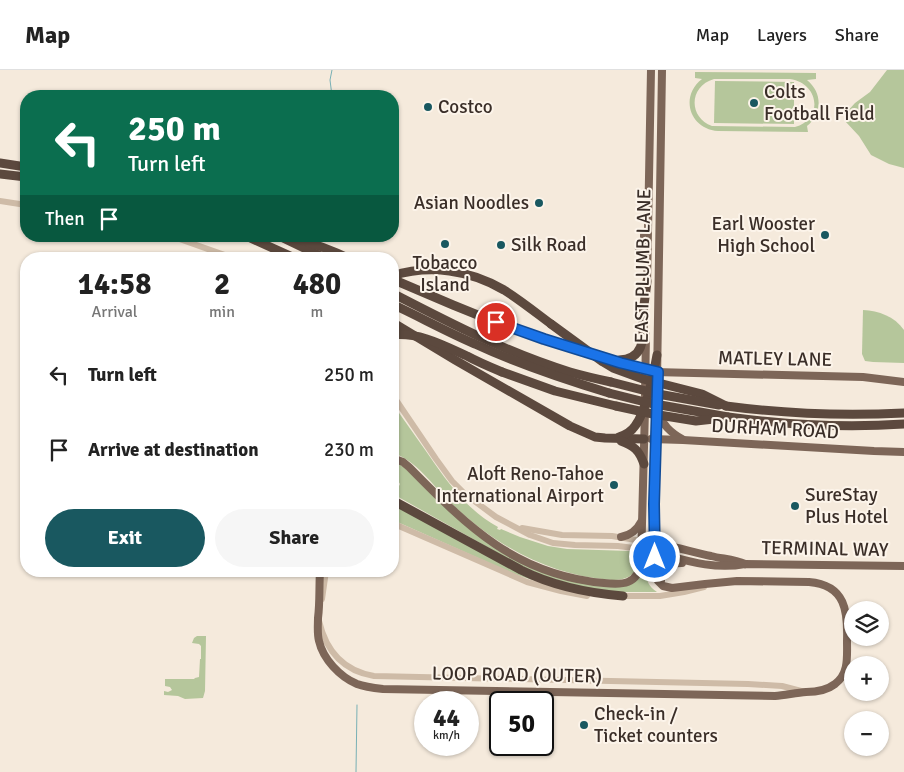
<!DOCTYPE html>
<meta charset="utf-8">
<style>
:root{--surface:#fff;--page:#f6f6f6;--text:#222;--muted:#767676;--line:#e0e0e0;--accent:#195860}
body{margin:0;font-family:Signika,sans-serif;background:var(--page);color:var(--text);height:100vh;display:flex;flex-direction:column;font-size:19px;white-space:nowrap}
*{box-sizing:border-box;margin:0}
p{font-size:16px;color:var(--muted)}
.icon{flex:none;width:28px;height:28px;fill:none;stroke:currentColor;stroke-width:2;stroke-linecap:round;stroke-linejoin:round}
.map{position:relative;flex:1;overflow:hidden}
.panel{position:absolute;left:20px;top:182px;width:379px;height:325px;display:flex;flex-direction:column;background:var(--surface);border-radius:20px;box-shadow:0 1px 4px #0004}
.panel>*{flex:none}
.guide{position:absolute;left:20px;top:20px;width:379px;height:152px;border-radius:20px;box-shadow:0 1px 4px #0004;background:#0b6e4f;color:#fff;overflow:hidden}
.fabs{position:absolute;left:844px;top:531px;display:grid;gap:10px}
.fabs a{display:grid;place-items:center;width:45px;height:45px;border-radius:50%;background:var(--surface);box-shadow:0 1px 4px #0004;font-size:25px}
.speed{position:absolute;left:414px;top:621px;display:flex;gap:10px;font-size:25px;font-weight:700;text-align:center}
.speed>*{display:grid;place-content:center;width:65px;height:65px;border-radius:50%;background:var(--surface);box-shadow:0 1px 4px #0004;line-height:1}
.speed small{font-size:12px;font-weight:400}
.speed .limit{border:2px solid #111;border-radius:8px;background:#fff;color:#111}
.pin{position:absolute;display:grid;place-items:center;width:42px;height:42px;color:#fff;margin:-21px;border:2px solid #fff;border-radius:50%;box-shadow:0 1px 5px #0007}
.me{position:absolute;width:55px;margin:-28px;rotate:0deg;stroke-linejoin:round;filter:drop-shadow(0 0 4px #0008)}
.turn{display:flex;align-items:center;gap:18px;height:105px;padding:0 25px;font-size:22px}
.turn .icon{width:65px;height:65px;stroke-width:2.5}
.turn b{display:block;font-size:35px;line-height:42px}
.then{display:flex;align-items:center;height:48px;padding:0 25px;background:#0003;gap:10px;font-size:19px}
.eta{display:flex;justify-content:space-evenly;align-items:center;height:85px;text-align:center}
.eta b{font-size:30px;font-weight:700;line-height:35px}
.cta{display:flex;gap:10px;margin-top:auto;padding:10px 25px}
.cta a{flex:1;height:58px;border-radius:30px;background:var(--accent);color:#fff;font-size:20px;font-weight:700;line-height:58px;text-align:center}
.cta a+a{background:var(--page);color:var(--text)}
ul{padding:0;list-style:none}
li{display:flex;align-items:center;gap:15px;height:75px;padding:0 25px}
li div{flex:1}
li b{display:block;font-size:19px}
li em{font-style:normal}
header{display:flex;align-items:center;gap:30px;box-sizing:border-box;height:70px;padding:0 25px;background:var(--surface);border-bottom:1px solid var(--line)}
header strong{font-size:24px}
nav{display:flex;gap:28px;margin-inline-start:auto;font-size:18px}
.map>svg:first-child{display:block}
.green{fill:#b5c69b;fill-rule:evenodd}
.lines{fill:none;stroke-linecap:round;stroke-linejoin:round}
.stream{stroke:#78b0b5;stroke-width:1}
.minor{stroke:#cebba7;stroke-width:6}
.major{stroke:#7d6658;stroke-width:8}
.highway{stroke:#5c493e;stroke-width:9}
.highway-bridge{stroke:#5c493e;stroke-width:9}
.route-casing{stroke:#114b97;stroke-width:12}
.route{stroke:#1a73e8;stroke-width:9}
.poi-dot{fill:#195860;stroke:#fcf4ea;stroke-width:2}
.labels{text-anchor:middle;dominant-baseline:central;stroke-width:4;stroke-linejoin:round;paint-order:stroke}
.poi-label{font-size:19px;fill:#3a2e28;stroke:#fcf4ea;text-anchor:start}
.street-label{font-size:19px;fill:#3a2e28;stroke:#fcf4ea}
</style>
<header>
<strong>Map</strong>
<nav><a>Map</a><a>Layers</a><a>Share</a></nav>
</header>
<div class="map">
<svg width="904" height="702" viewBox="0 0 904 702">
<rect width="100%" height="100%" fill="#f5eadc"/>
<g class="green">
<polygon points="887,0 904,0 904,98 889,94 871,85 859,66 845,51 845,44 855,33 870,22"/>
<path d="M695,2L816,3V9L807,10C823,23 822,44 807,56L808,62L718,61C690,59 679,27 702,9L695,8ZM714,9H790C819,13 824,49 795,57L712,56C688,47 689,16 714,9Z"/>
<polygon points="715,11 794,12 794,54 714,53"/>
<path d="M863,240C879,241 894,246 904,260V293L873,292L865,291L862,284Z"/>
<path d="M392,333C404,350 416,367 428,384C448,413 467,440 498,457L497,459L500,460L501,459L520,467L548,476L567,479L630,481L634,484L638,489C637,505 628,510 612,510C550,506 494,475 450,432C432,415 416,390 393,383Z"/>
<path d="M393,391L404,397L445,437L474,463L485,471L516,490L612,516L642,503L643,500H646C646,510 648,516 657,522H612L590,520L541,505L516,493L393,424V418H398L400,414L396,408L393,407Z"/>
<polygon points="392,432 554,517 514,504 393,450"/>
<polygon points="197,566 206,566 205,621 203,628 185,629 178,626 164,625 164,621 168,622 172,620 170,617 165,616 165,609 194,609 195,608 199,607 200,589 201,589 201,576 199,574 192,573 194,568"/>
</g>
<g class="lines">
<g class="stream">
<polyline points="332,26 330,10 332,0"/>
<polyline points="356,702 357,635"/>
</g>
<g class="minor">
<polyline points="0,131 26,135"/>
<polyline points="171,166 236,189"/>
<polyline points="392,324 436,389 452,411 465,424 496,447 530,465 553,473 575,475 618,476 642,479"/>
<polyline points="392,453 527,512 561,521 587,526"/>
<polyline points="522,458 562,465 612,466 642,471"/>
<polyline points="620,526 660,526 684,522 704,517"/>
<polyline points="322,529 326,501"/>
<path d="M319,551C326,581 344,601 374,606L748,614L782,616L805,622"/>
</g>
<g class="major">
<polyline points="639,178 644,171 644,165"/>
<polyline points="647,215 651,0"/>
<polyline points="654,302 863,307 904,312"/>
<polyline points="645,325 646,264"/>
<path d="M658,343C663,355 670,362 682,369"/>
<polyline points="651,369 683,370 874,381 904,382"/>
<path d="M392,388L403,392L409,397C468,457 516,505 604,513C622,515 638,515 641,492L645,339"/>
<path d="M621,467C631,465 637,460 641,452"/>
<path d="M642,471C666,474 688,481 711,486C722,489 734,489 745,494"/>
<path d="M642,479C677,487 709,501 745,494L904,496"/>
<path d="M320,501C319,517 320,533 318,548C318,556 317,563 319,571C323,589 340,607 357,614C365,617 374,618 383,619L775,626C785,625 796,623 806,622C816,622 826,621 835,614C849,604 847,587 847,571C848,542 846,515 809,512L737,511L705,514L672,518L663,516L658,511L656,506L655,434L662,0"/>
<path d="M661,510C657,494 670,493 682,493"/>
</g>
<g class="highway">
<polyline points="0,93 26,97"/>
<polyline points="0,104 26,107"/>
<polyline points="246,166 297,189"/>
<polyline points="279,166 327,189"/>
<path d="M287,166C309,172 330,179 350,189"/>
<path d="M392,206C430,194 470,200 504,220C520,230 535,242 551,254"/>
<polyline points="392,209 453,235 510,258 646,300"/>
<path d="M392,223C450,253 508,283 570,302C584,306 597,309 611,312"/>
<path d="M392,234C420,247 447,262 475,274C518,294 563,309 609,323"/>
<polyline points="392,252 455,290 570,356 595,367 605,368 644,369"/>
<path d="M619,290C647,289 643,264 643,244C644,233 646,222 647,211"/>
<polyline points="502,302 555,321 616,336"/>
<path d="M726,336C786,344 844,346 904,343"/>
<path d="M728,347C787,355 845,358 904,354"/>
<path d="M619,367C625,365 631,362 635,356C646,342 654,303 657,285"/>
<path d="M621,371C634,376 639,380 644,394"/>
<path d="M392,430L521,500C553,516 587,523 623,526"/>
</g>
<g class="highway-bridge">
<polyline points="551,254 603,292 613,298 643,309 702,324 726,336"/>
<path d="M392,265C419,262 443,275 467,286C478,292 490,297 502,302"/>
<polyline points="611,312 658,324 719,335"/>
<polyline points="609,323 649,333 728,347"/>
<polyline points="616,336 653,344 696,351 714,349"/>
</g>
</g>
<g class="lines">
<g class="route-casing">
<polyline id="route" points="496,252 544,269 621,293 658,302 654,434 655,487"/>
</g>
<use href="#route" class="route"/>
</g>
<g class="poi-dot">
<circle cx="754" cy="33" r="5"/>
<circle cx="428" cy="37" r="5"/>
<circle cx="539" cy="133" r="5"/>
<circle cx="825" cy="165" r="5"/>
<circle cx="445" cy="174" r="5"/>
<circle cx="501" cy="175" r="5"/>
<circle cx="614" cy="415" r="5"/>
<circle cx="795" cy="436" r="5"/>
<circle cx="584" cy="655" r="5"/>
</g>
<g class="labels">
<g class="poi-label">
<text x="764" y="22">Colts<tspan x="764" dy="22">Football Field</tspan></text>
<text x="438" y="37">Costco</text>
<text x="529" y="133" text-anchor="end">Asian Noodles</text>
<text x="815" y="154" text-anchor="end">Earl Wooster<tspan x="815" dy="22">High School</tspan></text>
<text x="511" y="175">Silk Road</text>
<text x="445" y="193" text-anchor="middle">Tobacco<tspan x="445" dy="22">Island</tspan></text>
<text x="604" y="404" text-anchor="end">Aloft Reno-Tahoe<tspan x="604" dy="22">International Airport</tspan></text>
<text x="805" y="425">SureStay<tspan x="805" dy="22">Plus Hotel</tspan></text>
<text x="594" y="644">Check-in /<tspan x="594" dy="22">Ticket counters</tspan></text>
</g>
<g class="street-label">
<text transform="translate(643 196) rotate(-89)">EAST PLUMB LANE</text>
<text transform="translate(775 289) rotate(1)">MATLEY LANE</text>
<text transform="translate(775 359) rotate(3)">DURHAM ROAD</text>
<text transform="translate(825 479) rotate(1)">TERMINAL WAY</text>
<text transform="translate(517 605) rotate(1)">LOOP ROAD (OUTER)</text>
</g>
</g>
</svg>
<div class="fabs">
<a><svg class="icon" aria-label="layers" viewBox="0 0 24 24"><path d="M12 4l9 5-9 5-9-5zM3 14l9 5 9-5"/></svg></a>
<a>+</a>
<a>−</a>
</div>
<div class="speed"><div>44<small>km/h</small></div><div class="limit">50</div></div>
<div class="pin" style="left:496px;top:252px;background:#d93025"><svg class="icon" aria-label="arrive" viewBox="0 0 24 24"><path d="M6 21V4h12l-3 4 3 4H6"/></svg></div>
<svg class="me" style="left:655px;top:487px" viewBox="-20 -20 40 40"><circle r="17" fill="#1a73e8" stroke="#fff" stroke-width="3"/><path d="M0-11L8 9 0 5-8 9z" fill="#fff"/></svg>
<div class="guide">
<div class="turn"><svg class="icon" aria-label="left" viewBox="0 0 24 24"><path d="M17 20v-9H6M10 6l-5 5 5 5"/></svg><div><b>250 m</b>Turn left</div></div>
<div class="then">Then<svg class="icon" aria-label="arrive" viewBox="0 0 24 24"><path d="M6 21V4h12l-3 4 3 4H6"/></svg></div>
</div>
<section class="panel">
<div class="eta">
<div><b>14:58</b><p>Arrival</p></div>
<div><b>2</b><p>min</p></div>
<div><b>480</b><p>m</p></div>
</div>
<ul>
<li><svg class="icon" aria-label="left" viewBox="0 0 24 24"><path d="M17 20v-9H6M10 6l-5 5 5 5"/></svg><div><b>Turn left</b></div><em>250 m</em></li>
<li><svg class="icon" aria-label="arrive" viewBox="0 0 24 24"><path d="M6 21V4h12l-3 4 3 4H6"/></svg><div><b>Arrive at destination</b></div><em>230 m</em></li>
</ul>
<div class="cta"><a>Exit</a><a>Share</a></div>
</section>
</div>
